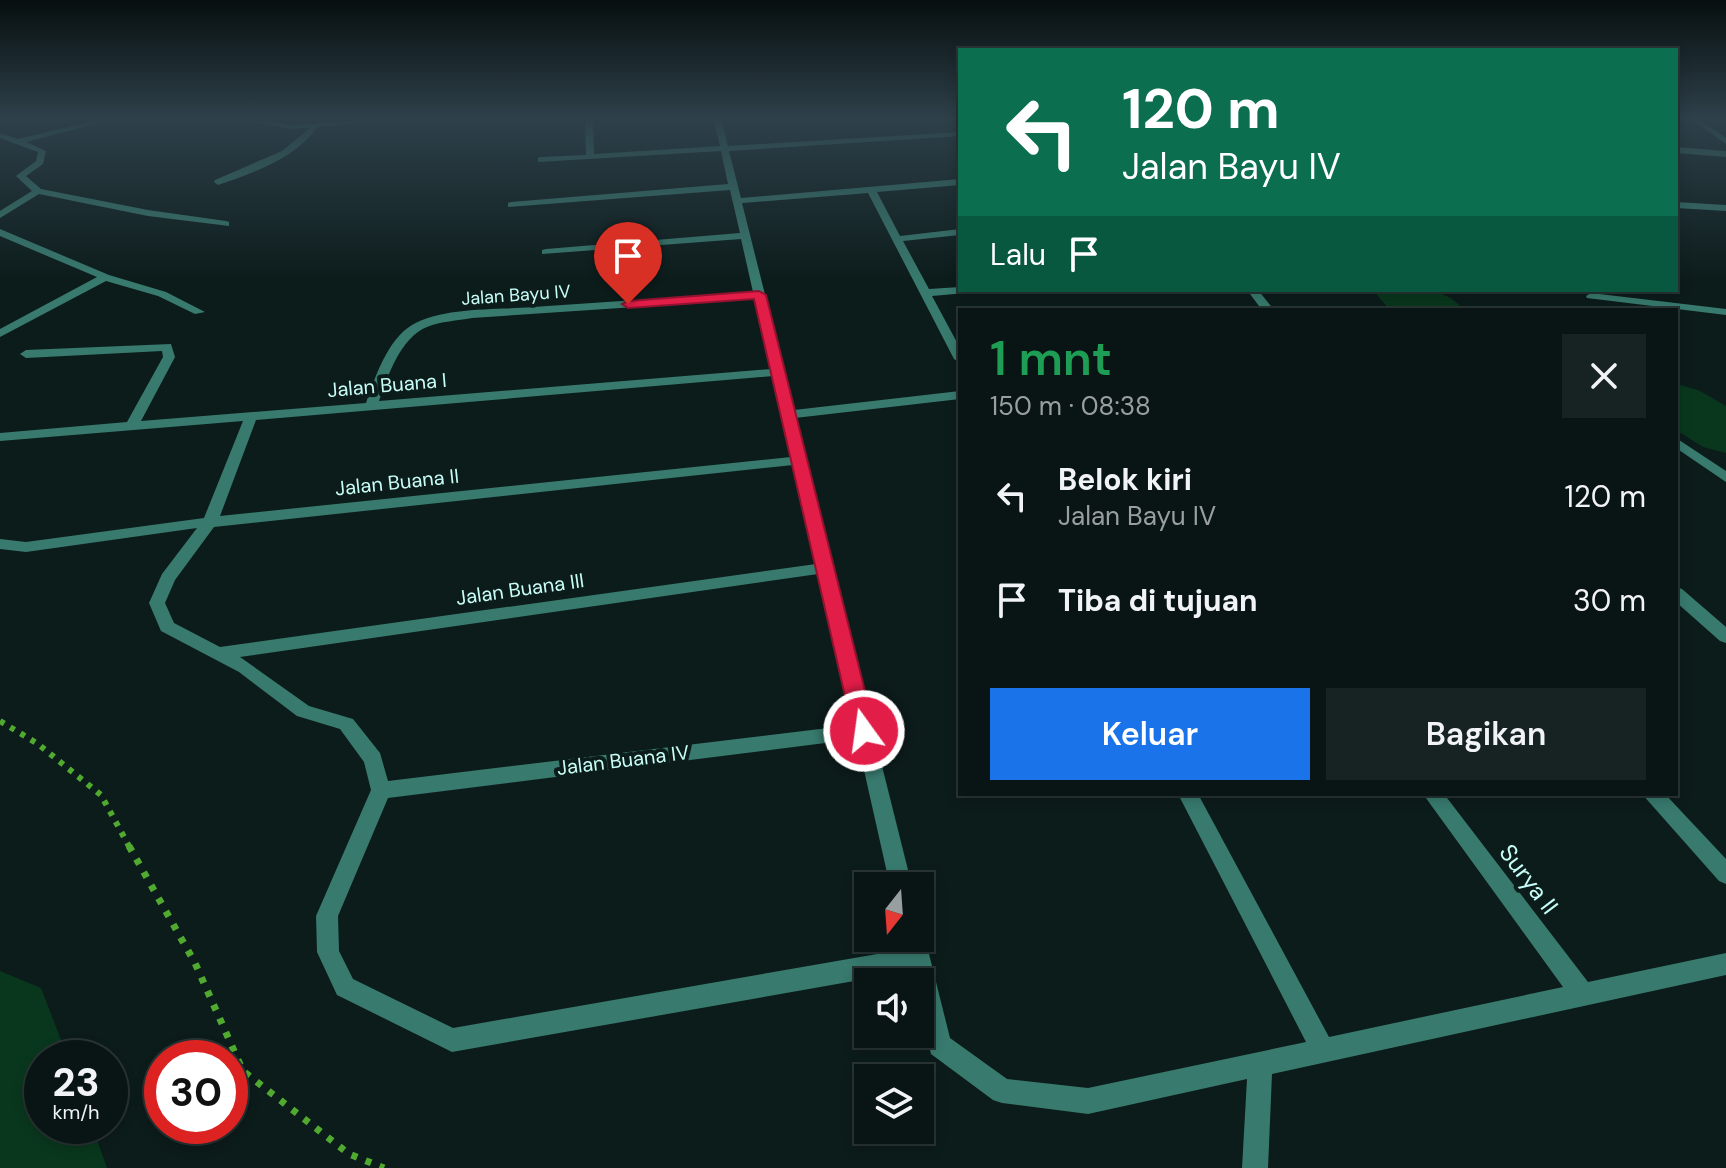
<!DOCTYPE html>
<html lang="id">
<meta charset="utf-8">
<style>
:root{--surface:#091514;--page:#172222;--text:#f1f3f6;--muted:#999fa0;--line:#293434;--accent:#1a73e8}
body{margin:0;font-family:"DM Sans",sans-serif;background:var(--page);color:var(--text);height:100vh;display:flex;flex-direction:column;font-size:30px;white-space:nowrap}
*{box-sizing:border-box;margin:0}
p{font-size:26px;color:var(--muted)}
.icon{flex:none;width:44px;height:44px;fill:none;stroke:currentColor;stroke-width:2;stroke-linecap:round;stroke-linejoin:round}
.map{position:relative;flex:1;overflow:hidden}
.side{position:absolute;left:958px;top:308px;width:720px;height:488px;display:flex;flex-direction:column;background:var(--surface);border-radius:0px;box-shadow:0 4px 12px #0003,0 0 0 2px var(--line)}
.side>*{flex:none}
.banner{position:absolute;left:958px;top:48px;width:720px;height:244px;border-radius:0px;box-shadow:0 4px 12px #0003,0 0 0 2px var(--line);background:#0b6e4f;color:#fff;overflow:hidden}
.needle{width:52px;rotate:197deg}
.fabs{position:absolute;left:854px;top:872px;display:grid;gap:16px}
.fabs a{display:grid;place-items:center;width:80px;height:80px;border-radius:0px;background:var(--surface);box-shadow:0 4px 12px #0003,0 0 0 2px var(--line);font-size:40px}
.speed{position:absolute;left:24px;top:1040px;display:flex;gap:16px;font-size:40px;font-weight:700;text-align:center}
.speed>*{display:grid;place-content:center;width:104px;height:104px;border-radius:50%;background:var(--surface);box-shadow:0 4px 12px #0003,0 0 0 2px var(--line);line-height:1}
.speed small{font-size:20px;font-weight:400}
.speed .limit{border:12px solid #d22;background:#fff;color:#111}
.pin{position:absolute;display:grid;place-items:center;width:68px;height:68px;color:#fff;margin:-82px -34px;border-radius:50% 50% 50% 0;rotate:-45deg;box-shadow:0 0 8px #0007}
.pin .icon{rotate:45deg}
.me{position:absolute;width:88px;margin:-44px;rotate:346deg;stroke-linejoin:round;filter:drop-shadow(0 0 6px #0008)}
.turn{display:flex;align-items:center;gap:28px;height:168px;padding:0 32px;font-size:36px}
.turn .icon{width:104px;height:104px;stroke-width:2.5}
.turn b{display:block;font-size:56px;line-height:68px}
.then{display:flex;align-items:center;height:76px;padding:0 32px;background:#0003;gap:16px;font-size:30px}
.round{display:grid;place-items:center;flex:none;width:84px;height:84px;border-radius:0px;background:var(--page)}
.overview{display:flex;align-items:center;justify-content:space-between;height:136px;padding:0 32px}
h1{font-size:48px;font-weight:600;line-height:60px;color:#1e9e55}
.cta{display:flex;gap:16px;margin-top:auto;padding:16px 32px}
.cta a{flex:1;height:92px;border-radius:0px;background:var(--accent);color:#fff;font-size:32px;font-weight:600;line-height:92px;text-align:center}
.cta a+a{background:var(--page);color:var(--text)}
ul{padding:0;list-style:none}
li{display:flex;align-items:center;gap:24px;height:104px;padding:0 32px}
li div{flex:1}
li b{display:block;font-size:30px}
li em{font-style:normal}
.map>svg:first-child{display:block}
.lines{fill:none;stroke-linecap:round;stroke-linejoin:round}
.river{fill:#09371d;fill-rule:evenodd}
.path-far1{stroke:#51aa30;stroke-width:6;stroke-dasharray:5 7;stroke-linecap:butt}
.path{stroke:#51aa30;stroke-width:7;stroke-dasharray:6 9;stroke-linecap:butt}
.minor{fill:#387a6e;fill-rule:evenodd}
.route{fill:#e11d48;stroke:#92132f;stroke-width:2}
.labels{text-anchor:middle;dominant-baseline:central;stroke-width:8;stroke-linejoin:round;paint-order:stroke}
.far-street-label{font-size:18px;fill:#c8fef8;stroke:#0c1c1b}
.street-label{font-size:20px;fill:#c8fef8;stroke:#0c1c1b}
.near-street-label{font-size:24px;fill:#c8fef8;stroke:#0c1c1b}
</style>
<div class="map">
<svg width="1726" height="1168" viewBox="0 0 1726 1168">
<rect width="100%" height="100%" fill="#0c1c1b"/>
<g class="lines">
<g class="river">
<path d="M1373,290C1403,290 1445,283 1463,310H1390Z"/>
<polygon points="1676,384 1698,390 1726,406 1726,453 1703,447 1676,430"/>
<polygon points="0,971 41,988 68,1058 42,1058 42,1126 92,1126 107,1168 0,1168"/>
</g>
<polyline class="path-far1" points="0,721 38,744 101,795 130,848"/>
<polyline class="path" points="129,846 195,963 243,1071 349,1154 384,1168"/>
<g class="minor">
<polygon points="105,118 119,118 26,142 46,151 43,164 26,176 41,189 148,210 226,221 229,222 229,226 148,216 39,194 0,218 0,211 32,191 16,176 36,161 38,152 0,138 0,133 18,139"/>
<path d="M224,118H244L291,125L409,118L318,127C295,158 254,173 218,185L214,182L215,180L282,151L310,128L291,129Z"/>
<path d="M585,118H593L594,154L720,146L713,118H721L728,146L960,132V136L729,151L741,198L960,179V185L877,192L900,236L960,229V235L903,241L929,289L960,287V290H971L966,293L932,296L960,348V363L954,359L868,193L742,203L794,410L960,391V399L795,418L912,886H890L857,739L388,798L338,916L339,951L353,979L453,1028L906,949L903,938H920V930L925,938L950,1038L1007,1079L1088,1088L1306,1042L1178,794H1198L1329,1037L1563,987L1423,794H1444L1588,982L1726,953V975L1272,1074L1268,1168H1242L1247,1079L1088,1114L1002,1103L993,1100L931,1054L920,1011V982H913L911,971L452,1052L444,1048L337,995L317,952L316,916L371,790L364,762L340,729L297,716L239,672L161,631L149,603L162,574L197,528L26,552L0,549V539L26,542L204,518L243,421L0,441V433L127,422L163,357L162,351L26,358L20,354L26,350L171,344L175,357L141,421L366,403C375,377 388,339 412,325C442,307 499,310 533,307C607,302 680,297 753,292L741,239L542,254V250L546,249L740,233L730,190L508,207V203L511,202L728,184L721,151L538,162V158L541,157L586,155ZM755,299L771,369L379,401C388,376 400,338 427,327C441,321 457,321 472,318ZM773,376L791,457L220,516L256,420ZM793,465L816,564L220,647L174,623L165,603L175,580L214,527ZM818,574L853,725L388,781L380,753L353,719L309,706L240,657Z"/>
<polygon points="1689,118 1698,118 1726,138 1726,144"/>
<polygon points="1676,147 1726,151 1726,157 1676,153"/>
<polygon points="1676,202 1726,205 1726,211 1676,208"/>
<polygon points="0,229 109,275 166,292 205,312 195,314 158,296 106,281 0,337 0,329 97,277 0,236"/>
<polygon points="1247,290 1258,290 1274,310 1262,310"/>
<polygon points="1591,293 1726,309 1726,315 1587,298 1586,296"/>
<polygon points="1676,438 1726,471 1726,482 1676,448"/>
<polygon points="1676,587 1682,589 1726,627 1726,643 1720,641 1676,602"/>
<polygon points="1642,794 1665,794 1726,859 1726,884 1719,881"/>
</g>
</g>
<linearGradient id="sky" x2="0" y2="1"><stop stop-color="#070f0f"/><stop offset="0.42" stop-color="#2e404a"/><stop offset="1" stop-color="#2e404a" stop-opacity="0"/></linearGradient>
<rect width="1726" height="281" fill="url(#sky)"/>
<polygon class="route" points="759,291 766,295 875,731 871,737 864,739 857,737 853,731 754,299 628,308 622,304 628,301"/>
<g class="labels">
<g class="far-street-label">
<text transform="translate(516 295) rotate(-4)">Jalan Bayu IV</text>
</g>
<g class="street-label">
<text transform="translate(387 385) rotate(-5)">Jalan Buana I</text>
<text transform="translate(397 482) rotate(-6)">Jalan Buana II</text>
<text transform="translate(520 589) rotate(-8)">Jalan Buana III</text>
<text transform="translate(623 760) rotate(-7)">Jalan Buana IV</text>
</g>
<g class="near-street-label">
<text transform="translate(1529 879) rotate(53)">Surya II</text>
</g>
</g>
</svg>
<div class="fabs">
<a><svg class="needle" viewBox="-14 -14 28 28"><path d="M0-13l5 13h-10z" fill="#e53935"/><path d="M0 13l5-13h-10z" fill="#999fa0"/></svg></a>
<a><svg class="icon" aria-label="sound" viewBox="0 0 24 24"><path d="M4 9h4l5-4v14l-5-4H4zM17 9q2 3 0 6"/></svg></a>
<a><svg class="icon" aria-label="layers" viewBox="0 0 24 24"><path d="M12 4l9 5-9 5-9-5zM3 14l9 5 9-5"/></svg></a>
</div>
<div class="speed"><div>23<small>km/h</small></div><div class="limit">30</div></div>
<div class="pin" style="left:628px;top:304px;background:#d93025"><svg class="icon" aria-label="arrive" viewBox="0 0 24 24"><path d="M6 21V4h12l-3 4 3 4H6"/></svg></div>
<svg class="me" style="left:864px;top:731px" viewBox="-20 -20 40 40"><circle r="17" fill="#e11d48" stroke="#fff" stroke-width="3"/><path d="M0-11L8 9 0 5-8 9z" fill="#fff"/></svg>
<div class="banner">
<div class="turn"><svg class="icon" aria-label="left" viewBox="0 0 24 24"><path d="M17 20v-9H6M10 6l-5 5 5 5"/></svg><div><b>120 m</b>Jalan Bayu IV</div></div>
<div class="then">Lalu<svg class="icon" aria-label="arrive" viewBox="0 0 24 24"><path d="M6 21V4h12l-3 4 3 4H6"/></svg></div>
</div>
<section class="side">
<div class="overview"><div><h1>1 mnt</h1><p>150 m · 08:38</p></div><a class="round"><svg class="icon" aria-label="close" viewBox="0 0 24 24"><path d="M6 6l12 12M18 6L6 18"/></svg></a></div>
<ul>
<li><svg class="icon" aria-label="left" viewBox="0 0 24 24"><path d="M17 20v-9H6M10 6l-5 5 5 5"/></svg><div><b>Belok kiri</b><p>Jalan Bayu IV</p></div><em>120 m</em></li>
<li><svg class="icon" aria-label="arrive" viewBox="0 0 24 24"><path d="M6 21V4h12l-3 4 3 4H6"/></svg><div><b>Tiba di tujuan</b></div><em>30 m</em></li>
</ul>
<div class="cta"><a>Keluar</a><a>Bagikan</a></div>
</section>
</div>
